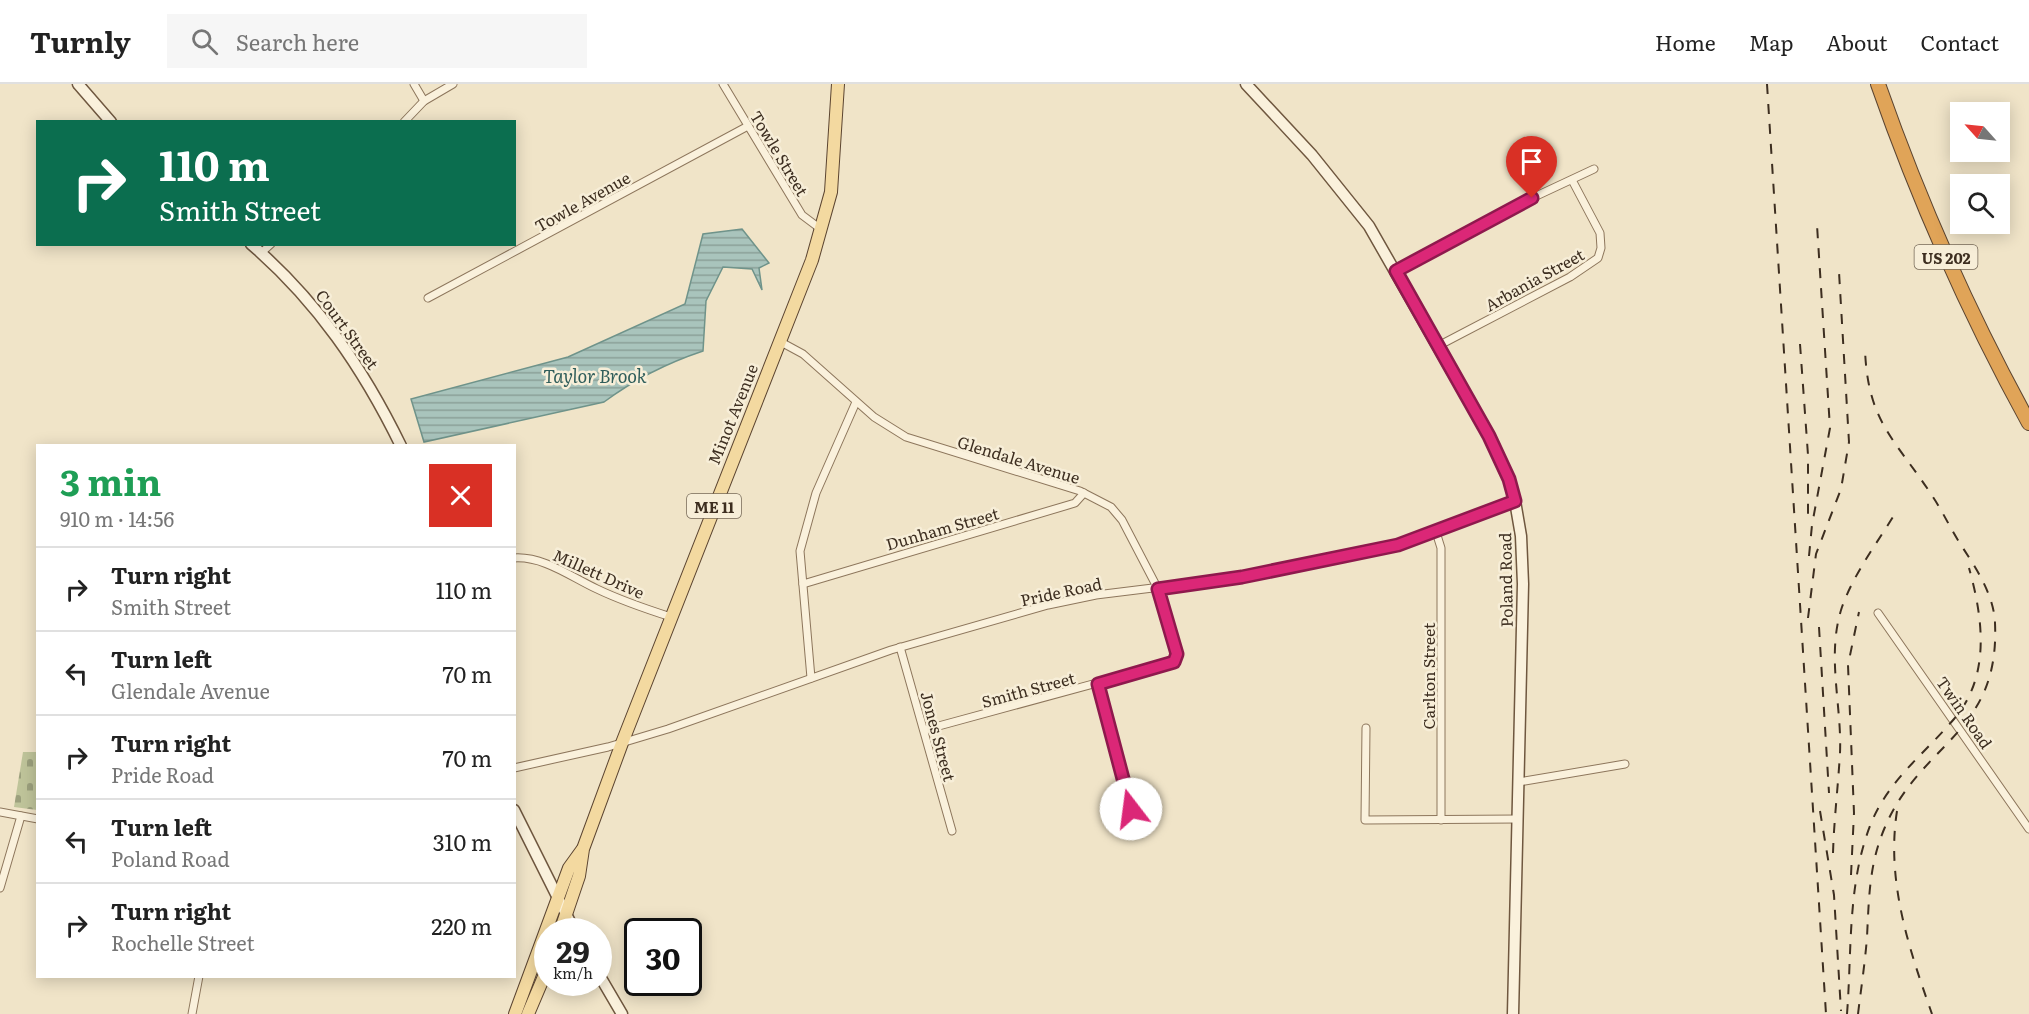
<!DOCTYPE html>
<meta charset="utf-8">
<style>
:root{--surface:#fff;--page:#f6f6f6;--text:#222;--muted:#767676;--line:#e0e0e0}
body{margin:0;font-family:Literata,serif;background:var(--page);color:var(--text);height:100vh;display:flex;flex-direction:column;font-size:22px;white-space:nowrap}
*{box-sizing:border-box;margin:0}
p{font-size:20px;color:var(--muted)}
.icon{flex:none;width:33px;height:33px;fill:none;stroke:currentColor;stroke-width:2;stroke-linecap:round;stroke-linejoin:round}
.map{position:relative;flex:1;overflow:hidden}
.sheet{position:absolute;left:36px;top:360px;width:480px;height:534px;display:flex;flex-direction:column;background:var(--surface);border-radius:0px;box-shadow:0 3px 15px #0003}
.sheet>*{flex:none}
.guide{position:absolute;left:36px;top:36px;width:480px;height:126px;border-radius:0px;box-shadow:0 3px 15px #0003;background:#0b6e4f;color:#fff;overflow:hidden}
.needle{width:39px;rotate:297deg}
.fabs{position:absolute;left:1950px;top:18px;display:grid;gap:12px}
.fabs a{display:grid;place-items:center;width:60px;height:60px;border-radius:0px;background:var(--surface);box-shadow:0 3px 15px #0003;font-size:30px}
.speed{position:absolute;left:534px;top:834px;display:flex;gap:12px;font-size:30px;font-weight:700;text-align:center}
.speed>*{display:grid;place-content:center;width:78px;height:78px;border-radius:50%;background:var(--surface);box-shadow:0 3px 15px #0003;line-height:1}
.speed small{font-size:15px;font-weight:400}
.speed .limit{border:3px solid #111;border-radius:9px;background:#fff;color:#111}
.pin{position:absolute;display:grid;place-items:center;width:51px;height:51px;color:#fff;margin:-62px -26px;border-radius:50% 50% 50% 0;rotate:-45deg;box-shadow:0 0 6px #0007}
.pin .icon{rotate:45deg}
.me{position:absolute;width:66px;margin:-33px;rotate:345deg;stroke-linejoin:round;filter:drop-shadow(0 0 4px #0008)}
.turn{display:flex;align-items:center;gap:21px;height:126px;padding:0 24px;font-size:27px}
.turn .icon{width:78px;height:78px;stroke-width:2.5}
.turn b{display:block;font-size:42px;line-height:51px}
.round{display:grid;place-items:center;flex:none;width:63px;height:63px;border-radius:0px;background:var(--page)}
.summary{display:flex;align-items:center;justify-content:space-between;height:102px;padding:0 24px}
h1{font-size:36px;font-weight:700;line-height:45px;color:#1e9e55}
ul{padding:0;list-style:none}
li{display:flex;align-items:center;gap:18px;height:84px;padding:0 24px;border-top:2px solid var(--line)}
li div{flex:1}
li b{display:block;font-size:22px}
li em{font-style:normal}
header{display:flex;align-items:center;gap:36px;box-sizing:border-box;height:84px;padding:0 30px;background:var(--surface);border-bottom:2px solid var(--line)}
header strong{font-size:28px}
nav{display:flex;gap:33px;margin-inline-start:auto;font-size:21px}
.search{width:420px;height:54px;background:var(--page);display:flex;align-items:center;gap:15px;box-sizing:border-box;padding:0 21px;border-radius:0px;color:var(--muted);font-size:22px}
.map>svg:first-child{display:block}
.cemetery{fill:url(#cemetery-stones)}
.water{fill:url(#water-rules);stroke:#6f938a;stroke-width:1.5}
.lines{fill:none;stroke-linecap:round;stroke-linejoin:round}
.street-casing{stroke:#8d765c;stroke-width:9}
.secondary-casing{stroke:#6f573f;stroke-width:13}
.primary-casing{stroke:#5b4430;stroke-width:14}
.highway-casing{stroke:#5b4430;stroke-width:16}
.street{stroke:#faf1dc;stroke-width:7}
.secondary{stroke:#faf1dc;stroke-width:10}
.primary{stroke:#f3d9a0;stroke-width:12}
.highway{stroke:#e0a458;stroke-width:14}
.rail{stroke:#3d2e20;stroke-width:2;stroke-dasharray:10 10;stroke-linecap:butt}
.route-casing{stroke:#8e194d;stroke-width:15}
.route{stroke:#db2777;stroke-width:10}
.labels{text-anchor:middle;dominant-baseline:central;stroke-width:5;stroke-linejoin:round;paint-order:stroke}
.shield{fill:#f7eed8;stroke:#756857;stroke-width:1.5}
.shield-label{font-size:15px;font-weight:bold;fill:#3d2e20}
.street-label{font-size:16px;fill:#3d2e20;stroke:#f7eed8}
.water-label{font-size:18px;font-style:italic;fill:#2f5d5a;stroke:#f7eed8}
</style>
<header>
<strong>Turnly</strong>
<div class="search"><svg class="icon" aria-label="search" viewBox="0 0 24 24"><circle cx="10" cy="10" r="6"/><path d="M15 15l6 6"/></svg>Search here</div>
<nav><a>Home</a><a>Map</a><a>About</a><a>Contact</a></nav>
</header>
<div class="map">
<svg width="2029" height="930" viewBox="0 0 2029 930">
<defs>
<pattern id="cemetery-stones" width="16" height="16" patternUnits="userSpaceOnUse" patternTransform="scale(1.5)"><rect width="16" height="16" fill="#bfc49a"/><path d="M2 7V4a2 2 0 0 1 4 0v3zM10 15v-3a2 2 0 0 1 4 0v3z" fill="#9ca07d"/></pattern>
<pattern id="water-rules" width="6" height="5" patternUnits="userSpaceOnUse" patternTransform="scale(1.5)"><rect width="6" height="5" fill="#a9c4bc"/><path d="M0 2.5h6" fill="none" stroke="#8ba098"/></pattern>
</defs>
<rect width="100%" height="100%" fill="#f0e4c8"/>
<polygon class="cemetery" points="23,668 37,668 37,726 14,723"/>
<path class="water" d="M742,145L769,179L759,184L762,206L752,185L723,183L706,217L703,267C667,279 635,295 604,318L424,358L411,315L568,273L685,220L703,150Z"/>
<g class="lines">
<g class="street-casing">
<g id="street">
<polyline points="414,0 424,17"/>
<polyline points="723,0 802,131 822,146"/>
<polyline points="404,38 424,17 453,0"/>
<polyline points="261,169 271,160"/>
<polyline points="1396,187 1532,114 1594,85"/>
<polyline points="428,214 748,42"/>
<polyline points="779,257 803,270 874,333 906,353 1080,407 1111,423 1122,436 1158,505 1177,570 1174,578 924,646"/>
<polyline points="1438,262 1570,193 1598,174 1601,164 1600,149 1572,96"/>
<polyline points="1436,448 1441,464 1441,736"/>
<path d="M514,474C544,472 571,493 597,505C620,516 646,525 671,533"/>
<polyline points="803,500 1075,419 1084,409"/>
<polyline points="1878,529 2029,745"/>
<polyline points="900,563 952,747"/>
<polyline points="811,594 800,467 816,409 856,318"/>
<polyline points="1098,600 1136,745"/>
<polyline points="1366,644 1365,736 1518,735"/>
<polyline points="514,684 608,663 668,645 891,566 1048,521 1096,511 1242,493 1398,461 1515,417"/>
<polyline points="1519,698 1625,680"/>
<polyline points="0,728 38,735"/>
<polyline points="0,804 21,732"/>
<polyline points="192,930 199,892"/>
</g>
</g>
<g class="secondary-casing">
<g id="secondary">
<polyline points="78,0 111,38"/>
<polyline points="1246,0 1312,71 1369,142 1489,352 1509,395 1515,417 1521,452 1523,500 1513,930"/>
<path d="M251,160C317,217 363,284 401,362"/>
<polyline points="514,726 575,848"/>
<polyline points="598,889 622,930"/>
</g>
</g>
<g class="primary-casing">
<g id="primary">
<polyline points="560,848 579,792 583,765 622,659 812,176 831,108 838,0"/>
<polyline points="515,930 569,784 582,766"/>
<polyline points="528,930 548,883"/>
</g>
</g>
<g class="highway-casing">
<path id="highway" d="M1878,0C1919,117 1969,230 2029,339"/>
</g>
<use href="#street" class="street"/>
<use href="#secondary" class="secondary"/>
<use href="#primary" class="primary"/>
<use href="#highway" class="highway"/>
<g class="rail">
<polyline points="1767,0 1826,930"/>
<polyline points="1800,260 1808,371 1808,433"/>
<polyline points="1809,472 1812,441 1830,344 1817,141"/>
<polyline points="1808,534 1816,470 1841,405 1849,358 1839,188"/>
<polyline points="1819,543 1829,709"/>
<polyline points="1820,727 1834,811 1841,927"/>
<path d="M1897,727C1886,797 1909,865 1932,930"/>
<path d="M1833,769C1834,736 1838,703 1840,669C1842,621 1826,571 1842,523C1854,489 1878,458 1896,428"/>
<polyline points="1851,791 1854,729 1848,581 1859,528"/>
<path d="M1847,930C1852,867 1847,797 1872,737C1890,695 1925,669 1954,635C1991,592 1983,534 1969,484"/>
<path d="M1858,930C1861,905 1865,879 1867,853C1869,814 1869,780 1885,743C1921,658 2000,650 1995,539C1994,511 1976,484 1961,461C1950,444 1942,426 1931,410C1894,354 1868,338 1865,266"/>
</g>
</g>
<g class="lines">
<g class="route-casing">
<polyline id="route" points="1131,725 1098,600 1174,578 1177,570 1158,505 1242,493 1398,461 1515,417 1509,395 1489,352 1396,187 1532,114"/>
</g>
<use href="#route" class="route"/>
</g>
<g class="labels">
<g class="shield">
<rect x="1914.5" y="161" width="63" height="24" rx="4.5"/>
<rect x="687" y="410" width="54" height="24" rx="4.5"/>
</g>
<g class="shield-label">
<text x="1946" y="173">US 202</text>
<text x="714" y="422">ME 11</text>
</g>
<g class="street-label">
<text transform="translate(780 69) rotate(59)">Towle Street</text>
<text transform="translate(582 117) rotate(-29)">Towle Avenue</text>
<text transform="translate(1534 195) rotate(-29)">Arbania Street</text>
<text transform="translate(348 245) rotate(54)">Court Street</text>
<text transform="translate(732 330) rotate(-68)">Minot Avenue</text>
<text transform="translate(1019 375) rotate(17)">Glendale Avenue</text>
<text transform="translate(942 444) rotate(-16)">Dunham Street</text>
<text transform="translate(599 489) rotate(24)">Millett Drive</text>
<text transform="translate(1505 496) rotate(-91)">Poland Road</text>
<text transform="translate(1061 507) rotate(-12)">Pride Road</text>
<text transform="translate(1428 592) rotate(-90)">Carlton Street</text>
<text transform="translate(1028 605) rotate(-15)">Smith Street</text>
<text transform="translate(1965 628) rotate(55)">Twin Road</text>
<text transform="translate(939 652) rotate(75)">Jones Street</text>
</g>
<g class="water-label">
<text x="595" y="291">Taylor Brook</text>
</g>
</g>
</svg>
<div class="fabs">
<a><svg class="needle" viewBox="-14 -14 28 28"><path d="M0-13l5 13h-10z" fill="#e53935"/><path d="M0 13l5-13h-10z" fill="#767676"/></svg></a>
<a><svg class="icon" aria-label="search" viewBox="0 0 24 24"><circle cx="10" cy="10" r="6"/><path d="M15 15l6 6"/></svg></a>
</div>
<div class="speed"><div>29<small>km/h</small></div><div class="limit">30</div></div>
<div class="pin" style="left:1532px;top:114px;background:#d93025"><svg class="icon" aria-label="arrive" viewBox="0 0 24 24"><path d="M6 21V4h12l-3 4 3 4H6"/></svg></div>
<svg class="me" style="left:1131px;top:725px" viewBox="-20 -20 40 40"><circle r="19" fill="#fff"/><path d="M0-13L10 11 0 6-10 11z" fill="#db2777"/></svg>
<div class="guide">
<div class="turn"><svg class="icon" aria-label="right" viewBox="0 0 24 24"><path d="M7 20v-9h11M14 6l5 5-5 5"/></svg><div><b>110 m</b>Smith Street</div></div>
</div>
<section class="sheet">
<div class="summary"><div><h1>3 min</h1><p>910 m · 14:56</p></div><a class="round" style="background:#d93025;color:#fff"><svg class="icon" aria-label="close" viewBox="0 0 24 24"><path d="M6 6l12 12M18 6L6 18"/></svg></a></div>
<ul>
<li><svg class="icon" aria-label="right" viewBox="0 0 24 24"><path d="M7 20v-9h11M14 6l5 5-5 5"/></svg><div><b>Turn right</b><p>Smith Street</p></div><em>110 m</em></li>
<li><svg class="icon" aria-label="left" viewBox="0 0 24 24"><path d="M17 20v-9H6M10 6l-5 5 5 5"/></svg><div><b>Turn left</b><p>Glendale Avenue</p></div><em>70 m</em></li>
<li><svg class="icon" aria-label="right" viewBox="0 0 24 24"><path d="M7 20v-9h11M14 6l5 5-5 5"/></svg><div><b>Turn right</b><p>Pride Road</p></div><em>70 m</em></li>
<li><svg class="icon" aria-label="left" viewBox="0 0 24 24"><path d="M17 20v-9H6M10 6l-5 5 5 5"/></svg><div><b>Turn left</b><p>Poland Road</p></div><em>310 m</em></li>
<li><svg class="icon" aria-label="right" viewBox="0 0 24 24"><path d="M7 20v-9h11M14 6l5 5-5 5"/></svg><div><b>Turn right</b><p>Rochelle Street</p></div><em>220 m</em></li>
</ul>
</section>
</div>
